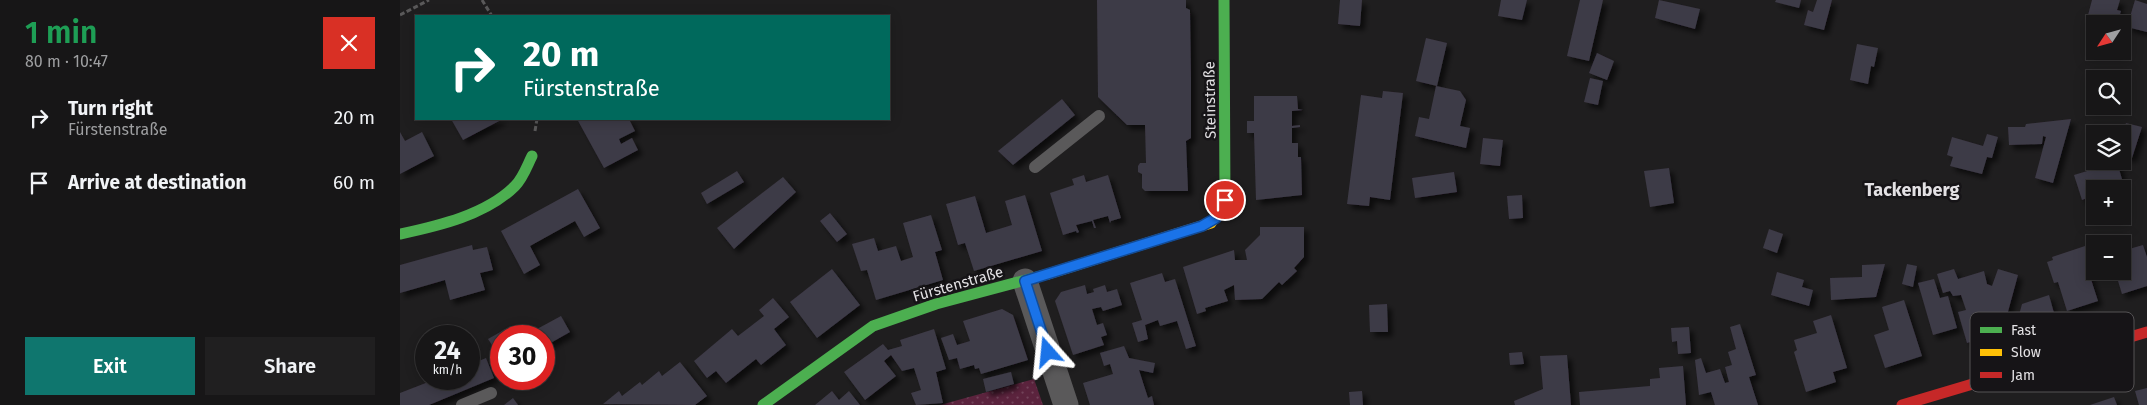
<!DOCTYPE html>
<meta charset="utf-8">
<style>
:root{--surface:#171617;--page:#201f20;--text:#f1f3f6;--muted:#9e9fa1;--line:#363536;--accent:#0f766e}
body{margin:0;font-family:"Fira Sans",sans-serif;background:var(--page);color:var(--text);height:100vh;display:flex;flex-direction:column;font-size:19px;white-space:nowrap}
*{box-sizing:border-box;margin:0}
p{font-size:16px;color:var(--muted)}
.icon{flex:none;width:28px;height:28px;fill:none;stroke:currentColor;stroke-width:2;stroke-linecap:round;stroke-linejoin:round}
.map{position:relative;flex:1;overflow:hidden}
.sheet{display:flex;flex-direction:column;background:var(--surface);width:400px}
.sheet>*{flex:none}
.top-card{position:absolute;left:15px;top:15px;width:475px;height:105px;border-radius:0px;box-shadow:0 2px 12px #0003,0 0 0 1px var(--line);background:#00695c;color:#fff;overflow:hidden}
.needle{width:32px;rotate:234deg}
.tools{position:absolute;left:1686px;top:15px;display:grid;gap:10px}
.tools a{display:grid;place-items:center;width:45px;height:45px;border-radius:0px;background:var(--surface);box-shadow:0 2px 12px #0003,0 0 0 1px var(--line);font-size:25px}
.speed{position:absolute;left:15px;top:325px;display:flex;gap:10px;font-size:25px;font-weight:700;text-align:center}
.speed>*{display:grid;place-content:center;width:65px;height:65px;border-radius:50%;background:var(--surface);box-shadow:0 2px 12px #0003,0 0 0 1px var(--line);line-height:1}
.speed small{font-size:12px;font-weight:400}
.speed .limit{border:8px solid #d22;background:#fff;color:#111}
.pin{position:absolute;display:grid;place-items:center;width:42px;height:42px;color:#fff;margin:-21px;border:2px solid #fff;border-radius:50%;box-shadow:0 1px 5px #0007}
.me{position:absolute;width:55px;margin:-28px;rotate:342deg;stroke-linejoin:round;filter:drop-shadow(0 0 4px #0008)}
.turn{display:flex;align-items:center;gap:18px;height:105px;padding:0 25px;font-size:22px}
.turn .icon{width:65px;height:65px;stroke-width:2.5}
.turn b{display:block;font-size:35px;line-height:42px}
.round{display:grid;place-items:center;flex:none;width:52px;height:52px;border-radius:0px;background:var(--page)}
.overview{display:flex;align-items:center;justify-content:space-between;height:85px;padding:0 25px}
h1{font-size:30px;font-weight:600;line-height:38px;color:#1e9e55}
.button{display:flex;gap:10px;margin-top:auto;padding:10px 25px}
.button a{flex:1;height:58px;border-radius:0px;background:var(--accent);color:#fff;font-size:20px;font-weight:600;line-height:58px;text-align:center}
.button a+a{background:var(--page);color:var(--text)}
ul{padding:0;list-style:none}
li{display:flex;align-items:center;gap:15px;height:65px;padding:0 25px}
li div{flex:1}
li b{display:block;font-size:19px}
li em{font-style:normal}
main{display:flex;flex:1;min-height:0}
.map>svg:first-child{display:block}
.grass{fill:url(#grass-dots)}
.building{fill:#3e3a47;filter:url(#shadow)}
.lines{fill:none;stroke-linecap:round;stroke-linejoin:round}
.path{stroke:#5a595a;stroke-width:3;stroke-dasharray:5 2.5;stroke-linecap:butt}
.lane{stroke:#5a595a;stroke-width:12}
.street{stroke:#5a595a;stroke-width:25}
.fast{stroke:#4caf50;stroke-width:11}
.slow{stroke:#ffc107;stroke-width:11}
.jam{stroke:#c62828;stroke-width:11}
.route-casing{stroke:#114b97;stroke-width:12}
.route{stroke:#1a73e8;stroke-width:9}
.labels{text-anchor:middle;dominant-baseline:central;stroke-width:5;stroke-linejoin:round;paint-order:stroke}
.street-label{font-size:15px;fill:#e3e1e4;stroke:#161417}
.quarter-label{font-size:18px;font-weight:bold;fill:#e3e1e4;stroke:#161417}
.key{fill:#161417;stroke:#545254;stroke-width:1}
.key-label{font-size:14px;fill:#e3e1e4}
</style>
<main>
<section class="sheet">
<div class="overview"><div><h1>1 min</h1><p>80 m · 10:47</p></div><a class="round" style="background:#d93025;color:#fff"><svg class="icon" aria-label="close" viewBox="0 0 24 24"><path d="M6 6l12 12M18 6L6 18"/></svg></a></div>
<ul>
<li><svg class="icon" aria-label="right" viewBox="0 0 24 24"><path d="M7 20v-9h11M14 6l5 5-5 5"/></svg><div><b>Turn right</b><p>Fürstenstraße</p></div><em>20 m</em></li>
<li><svg class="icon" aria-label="arrive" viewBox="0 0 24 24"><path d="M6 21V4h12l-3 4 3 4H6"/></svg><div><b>Arrive at destination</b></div><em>60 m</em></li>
</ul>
<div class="button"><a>Exit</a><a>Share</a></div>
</section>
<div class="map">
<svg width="1747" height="405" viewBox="0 0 1747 405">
<defs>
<pattern id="grass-dots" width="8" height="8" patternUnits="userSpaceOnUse" patternTransform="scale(1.25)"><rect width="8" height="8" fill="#5b233d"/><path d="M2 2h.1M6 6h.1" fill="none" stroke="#724359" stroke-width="1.8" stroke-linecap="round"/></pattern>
<filter id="shadow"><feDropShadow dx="4.5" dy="4.5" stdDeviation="2.5" flood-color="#0009"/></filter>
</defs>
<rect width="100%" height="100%" fill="#1f1e1f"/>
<polygon class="grass" points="634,379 643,405 540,405"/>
<g class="building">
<polygon points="697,0 786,0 786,8 790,10 791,78 791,138 786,141 788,191 745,191 742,188 742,174 738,172 738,166 740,163 746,163 745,125 727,125 698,97"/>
<polygon points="940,0 962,0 960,26 938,24"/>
<polygon points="1101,0 1127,0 1122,20 1098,16"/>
<polygon points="1180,0 1203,0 1189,61 1167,56"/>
<polygon points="1259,0 1300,9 1295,29 1255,18"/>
<polygon points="1376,0 1401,0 1399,8 1375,2"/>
<polygon points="1417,0 1432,0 1424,30 1404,25 1408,10 1413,12"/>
<polygon points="1692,0 1720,0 1717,10 1721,11 1717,24 1699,22 1700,19 1688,15"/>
<polygon points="1735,0 1747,4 1747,32 1727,27"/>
<polygon points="1026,38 1047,43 1037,86 1016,81"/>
<polygon points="1457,44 1478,48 1474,67 1471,66 1468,84 1450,80"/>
<polygon points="1197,53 1214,61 1207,80 1189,73"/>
<polygon points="1190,78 1203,81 1198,105 1184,102"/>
<polygon points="1036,86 1060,91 1066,100 1060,126 1070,128 1066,148 1015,136 1019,117 1029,119"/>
<polygon points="983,91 1003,93 990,200 970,197 969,206 947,204 961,95 982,98"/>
<polygon points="854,96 897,96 898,109 903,110 892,111 892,126 900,125 900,127 892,128 892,143 898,143 898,157 901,157 902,195 856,200 854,133 847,133 847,121 854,121"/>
<polygon points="662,99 675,115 613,165 598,151"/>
<polygon points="51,119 103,119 63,140"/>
<polygon points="177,119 229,119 235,131 219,139 221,144 232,138 238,150 204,168"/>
<polygon points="1671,119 1653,183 1635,178 1646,137 1643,136 1642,144 1609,145 1608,127 1625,127 1626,124"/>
<polygon points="1726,123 1742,127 1732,158 1722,155 1722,134 1702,134 1703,128 1717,133 1718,130 1723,132"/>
<polygon points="0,132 5,141 22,132 34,156 0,174"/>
<polygon points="1587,134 1598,137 1592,158 1587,157 1582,174 1550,166 1553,157 1547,155 1552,137 1583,146"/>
<polygon points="1083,138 1103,140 1100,166 1080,164"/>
<polygon points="1717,162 1724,186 1716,189 1695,189 1695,195 1682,200 1674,175"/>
<polygon points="1269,168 1274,203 1250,207 1244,171"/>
<polygon points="337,171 344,182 307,204 301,193"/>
<polygon points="1054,172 1057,192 1015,198 1012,178"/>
<polygon points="684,175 686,182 708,175 721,218 711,221 710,223 708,216 693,220 696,228 694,228 692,221 676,225 679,232 677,233 676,231 663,235 650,193 674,185 672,179"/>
<polygon points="383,177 396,192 334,249 317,228"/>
<polygon points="178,189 200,228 184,237 175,221 130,246 140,265 124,274 101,231"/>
<polygon points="625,195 642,251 574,271 565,243 558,245 546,204 575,196 586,233 612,225 605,201"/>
<polygon points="1122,195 1123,218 1109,219 1107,196"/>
<polygon points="430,213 447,234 437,242 420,221"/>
<polygon points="531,215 542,250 535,252 543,280 476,300 467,270 461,271 452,244 474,238 478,251 496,246 501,261 513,257 503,223"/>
<polygon points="860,227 904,227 904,257 894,268 897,271 882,285 879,282 862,299 835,300 834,285 824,290 828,301 805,308 806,311 797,314 783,267 834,250 835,260 847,260 845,250 860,235"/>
<polygon points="1369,229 1383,234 1377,253 1363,248"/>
<polygon points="72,245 73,250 87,247 93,270 80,273 85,290 50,300 45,280 0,293 0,265"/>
<polygon points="1743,245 1747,257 1747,286 1722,294 1715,271 1722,271 1722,251"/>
<polygon points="1685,246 1694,271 1689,273 1698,301 1667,311 1658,282 1654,283 1647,262 1653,260 1652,257"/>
<polygon points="1485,264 1476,297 1431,300 1430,278 1462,277 1462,265"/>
<polygon points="1507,264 1517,266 1513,287 1502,284"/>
<polygon points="432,269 460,305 417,338 390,302"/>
<polygon points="1554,269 1558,279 1584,271 1587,284 1592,286 1598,269 1618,275 1606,319 1599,321 1602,332 1567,343 1558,312 1566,310 1561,295 1553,296 1550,291 1543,293 1537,274"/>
<polygon points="1377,272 1404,280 1402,287 1413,290 1409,306 1371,295"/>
<polygon points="762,273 765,282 775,279 796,346 786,349 777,321 760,326 758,320 745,325 748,339 738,342 732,323 742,320 730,283"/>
<polygon points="1534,279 1540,298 1548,296 1557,328 1533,335 1518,283"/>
<polygon points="685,285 687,294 694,292 693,289 705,285 707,292 717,289 722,305 703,311 701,307 692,309 697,325 703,323 707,335 701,337 704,345 673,355 655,301 661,292"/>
<polygon points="1649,295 1654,313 1616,326 1622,304"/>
<polygon points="373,298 389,317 374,329 386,345 361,365 356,359 326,383 316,371 307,378 294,361 332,329 338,336 364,316 359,310"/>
<polygon points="1504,300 1522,356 1485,368 1474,335 1489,330 1482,307"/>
<polygon points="987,304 988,332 970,332 969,305"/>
<polygon points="602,309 613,315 628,360 581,374 579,368 575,369 574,365 560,369 557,358 549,360 541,338 553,334 557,345 570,341 563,321"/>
<polygon points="1431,315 1447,368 1433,372 1436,382 1406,392 1394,352 1397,350 1394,340 1417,333 1413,321"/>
<polygon points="161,316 170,332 147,345 144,336 142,336 137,329"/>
<polygon points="1340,324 1356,375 1349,377 1358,405 1315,405 1311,392 1299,395 1295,360 1301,358 1306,373 1320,369 1325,383 1329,382 1325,367 1332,365 1328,352 1336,349 1330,327"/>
<polygon points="111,326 117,336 101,336 101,352 98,354 88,339"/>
<polygon points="1289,327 1291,353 1278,354 1277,341 1272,342 1271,328"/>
<polygon points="534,329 546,369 536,372 543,403 516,405 511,393 521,390 514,368 502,371 491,355 484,361 496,376 465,400 444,372 483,344 488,350 502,346 500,340"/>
<polygon points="724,346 729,358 755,363 753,373 739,370 748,398 752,396 754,405 690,405 683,383 713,374 710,364 704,366 700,353"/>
<polygon points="1122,352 1124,364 1110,365 1109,353"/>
<polygon points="1167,355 1171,405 1115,405 1114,401 1143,389 1140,356"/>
<polygon points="86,358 94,378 29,405 0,405 0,393 36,379 69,379 69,365"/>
<polygon points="280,362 307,396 295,405 203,404 219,391 222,396 240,382 242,385 259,371 262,376"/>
<polygon points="1283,366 1286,405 1180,405 1179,392 1250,386 1250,379 1260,378 1259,368"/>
<polygon points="611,372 614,384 586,392 583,379"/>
<polygon points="1747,388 1747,405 1739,405 1735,391"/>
<polygon points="432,391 439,400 449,391 460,405 415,405"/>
<polygon points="962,391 963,405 950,405 949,392"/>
<polygon points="1714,397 1717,405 1690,405"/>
<polygon points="113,398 118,405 104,405"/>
</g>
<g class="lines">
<g class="path">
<polyline points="82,0 92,16"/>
<polyline points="0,15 29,0"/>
<polyline points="135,131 137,119"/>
</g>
<g class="lane">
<polyline points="635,167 699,116"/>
<polyline points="62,405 91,393"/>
</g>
<polyline class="street" points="625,281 666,405"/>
<g class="fast">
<polyline points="822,206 825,200 824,0"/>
<path d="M0,234C38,226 86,215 115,186C123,178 127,166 132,156"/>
<polyline points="363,405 473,326 536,304 648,274"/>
</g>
<polyline class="slow" points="648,274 811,223 822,206"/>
<polyline class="jam" points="1502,405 1747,332"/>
</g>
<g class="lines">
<g class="route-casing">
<polyline id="route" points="648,352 625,281 802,226 816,218 825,200"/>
</g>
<use href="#route" class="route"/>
</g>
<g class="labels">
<g class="street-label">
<text transform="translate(810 100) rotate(-91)">Steinstraße</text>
<text transform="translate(558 284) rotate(-16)">Fürstenstraße</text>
</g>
<g class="quarter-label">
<text x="1512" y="190">Tackenberg</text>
</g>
</g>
<rect x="1570" y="312" width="164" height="80" rx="8" class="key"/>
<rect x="1580" y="327" width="22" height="6" fill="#4caf50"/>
<rect x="1580" y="349" width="22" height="7" fill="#ffc107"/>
<rect x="1580" y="372" width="22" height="6" fill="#c62828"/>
<g class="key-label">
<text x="1611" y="335">Fast</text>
<text x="1611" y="357">Slow</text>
<text x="1611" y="380">Jam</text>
</g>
</svg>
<div class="tools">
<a><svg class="needle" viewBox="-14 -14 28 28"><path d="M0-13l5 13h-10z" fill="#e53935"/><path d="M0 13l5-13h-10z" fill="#9e9fa1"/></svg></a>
<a><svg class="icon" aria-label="search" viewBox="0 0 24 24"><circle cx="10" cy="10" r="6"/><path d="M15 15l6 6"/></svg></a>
<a><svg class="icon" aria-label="layers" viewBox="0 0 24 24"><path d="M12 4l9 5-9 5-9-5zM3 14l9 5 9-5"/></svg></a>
<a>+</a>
<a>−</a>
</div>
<div class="speed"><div>24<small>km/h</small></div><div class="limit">30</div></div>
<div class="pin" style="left:825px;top:200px;background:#d93025"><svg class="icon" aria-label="arrive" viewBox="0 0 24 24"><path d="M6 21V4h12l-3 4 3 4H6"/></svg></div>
<svg class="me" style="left:648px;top:352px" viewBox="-20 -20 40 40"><path d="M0-17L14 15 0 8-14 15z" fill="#1a73e8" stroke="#fff" stroke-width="4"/></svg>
<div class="top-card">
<div class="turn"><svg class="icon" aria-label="right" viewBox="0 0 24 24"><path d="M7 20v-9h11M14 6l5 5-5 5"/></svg><div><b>20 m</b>Fürstenstraße</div></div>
</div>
</div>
</main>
